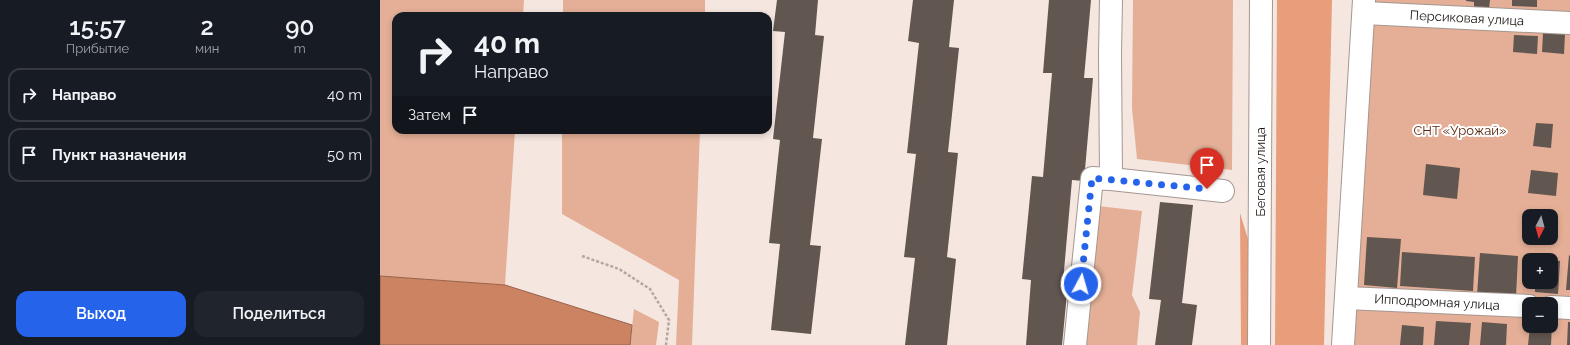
<!DOCTYPE html>
<html lang="ru">
<meta charset="utf-8">
<style>
:root{--surface:#171b24;--page:#20242c;--text:#f1f3f6;--muted:#9ea1a6;--line:#363941;--accent:#2563eb}
body{margin:0;font-family:Raleway,sans-serif;background:var(--page);color:var(--text);height:100vh;display:flex;flex-direction:column;font-size:15px;white-space:nowrap}
*{box-sizing:border-box;margin:0}
p{font-size:13px;color:var(--muted)}
.icon{flex:none;width:22px;height:22px;fill:none;stroke:currentColor;stroke-width:2;stroke-linecap:round;stroke-linejoin:round}
.map{position:relative;flex:1;overflow:hidden}
.drawer{display:flex;flex-direction:column;background:var(--surface);width:380px}
.drawer>*{flex:none}
.guide{position:absolute;left:12px;top:12px;width:380px;height:122px;border-radius:12px;box-shadow:0 2px 6px #0003;background:#171b24;color:var(--text);overflow:hidden}
.needle{width:26px;rotate:186deg}
.fabs{position:absolute;left:1142px;top:209px;display:grid;gap:8px}
.fabs a{display:grid;place-items:center;width:36px;height:36px;border-radius:8px;background:var(--surface);box-shadow:0 2px 6px #0003;font-size:20px}
.pin{position:absolute;display:grid;place-items:center;width:34px;height:34px;color:#fff;margin:-41px -17px;border-radius:50% 50% 50% 0;rotate:-45deg;box-shadow:0 0 4px #0007}
.pin .icon{rotate:45deg}
.me{position:absolute;width:44px;margin:-22px;rotate:6deg;stroke-linejoin:round;filter:drop-shadow(0 0 3px #0008)}
.turn{display:flex;align-items:center;gap:14px;height:84px;padding:0 16px;font-size:18px}
.turn .icon{width:52px;height:52px;stroke-width:2.5}
.turn b{display:block;font-size:28px;line-height:34px}
.then{display:flex;align-items:center;height:38px;padding:0 16px;background:#0003;gap:8px;font-size:15px}
.eta{display:flex;justify-content:space-evenly;align-items:center;height:68px;text-align:center}
.eta b{font-size:24px;font-weight:600;line-height:28px}
.action{display:flex;gap:8px;margin-top:auto;padding:8px 16px}
.action a{flex:1;height:46px;border-radius:12px;background:var(--accent);color:#fff;font-size:16px;font-weight:600;line-height:46px;text-align:center}
.action a+a{background:var(--page);color:var(--text)}
ul{padding:0;list-style:none}
li{display:flex;align-items:center;gap:12px;height:54px;margin:0 8px 6px;padding:0 8px;border:2px solid var(--line);border-radius:12px}
li div{flex:1}
li b{display:block;font-size:15px}
li em{font-style:normal}
main{display:flex;flex:1;min-height:0}
.map>svg:first-child{display:block}
.green{fill:#e4af96;fill-rule:evenodd}
.forest{fill:#e89e7b}
.water{fill:#cb8361;stroke:#96624a}
.building{fill:#625650}
.lines{fill:none;stroke-linecap:round;stroke-linejoin:round}
.minor-casing{stroke:#a59791;stroke-width:24}
.path{stroke:#b3a7a2;stroke-width:2.5;stroke-dasharray:3 2;stroke-linecap:butt}
.minor{stroke:#fff;stroke-width:22}
.route{stroke:#2563eb;stroke-width:7;stroke-dasharray:0 12.6}
.labels{text-anchor:middle;dominant-baseline:central;stroke-width:4;stroke-linejoin:round;paint-order:stroke}
.street-label{font-size:13px;fill:#1b1613;stroke:#fff}
.park-label{font-size:13px;fill:#56270d;stroke:#fff}
</style>
<main>
<section class="drawer">
<div class="eta">
<div><b>15:57</b><p>Прибытие</p></div>
<div><b>2</b><p>мин</p></div>
<div><b>90</b><p>m</p></div>
</div>
<ul>
<li><svg class="icon" aria-label="right" viewBox="0 0 24 24"><path d="M7 20v-9h11M14 6l5 5-5 5"/></svg><div><b>Направо</b></div><em>40 m</em></li>
<li><svg class="icon" aria-label="arrive" viewBox="0 0 24 24"><path d="M6 21V4h12l-3 4 3 4H6"/></svg><div><b>Пункт назначения</b></div><em>50 m</em></li>
</ul>
<div class="action"><a>Выход</a><a>Поделиться</a></div>
</section>
<div class="map">
<svg width="1190" height="345" viewBox="0 0 1190 345">
<rect width="100%" height="100%" fill="#f5e6e0"/>
<g class="green">
<polygon points="0,0 144,0 143,16 16,16 16,130 135,130 125,285 0,276"/>
<rect x="183" y="0" width="142" height="16"/>
<polygon points="753,0 853,0 852,170 757,159 752,108"/>
<path d="M976,0H1190V345H961ZM1149,216H1171V238H1149ZM1149,260H1171V282H1149ZM1149,304H1171V326H1149Z"/>
<polygon points="182,130 320,130 312,345 296,345 299,280 182,214"/>
<polygon points="718,206 762,211 752,295 760,312 757,345 702,345"/>
<polygon points="254,309 279,322 276,345 250,345"/>
</g>
<g class="forest">
<polygon points="897,0 952,0 944,345 895,345"/>
<polygon points="860,213 871,249 871,345 861,345"/>
</g>
<polygon class="water" points="0,276 125,285 252,325 250,345 0,345"/>
<g class="building">
<polygon points="397,0 438,0 435,35 444,36 433,138 442,139 430,245 441,246 431,334 391,330 400,244 389,243 400,140 393,139 405,32 393,31"/>
<polygon points="533,0 574,0 569,47 579,48 568,152 578,153 567,257 576,259 567,345 525,345 535,258 524,257 536,154 527,153 539,43 528,41"/>
<polygon points="669,0 711,0 704,78 713,78 704,181 692,180 683,282 688,283 682,345 646,345 651,280 642,279 652,176 663,177 672,73 663,73"/>
<polygon points="1086,0 1110,0 1109,9 1094,8 1094,2 1086,1"/>
<polygon points="1132,0 1157,0 1157,7 1132,6"/>
<polygon points="1163,33 1185,34 1184,54 1162,52"/>
<polygon points="1134,35 1158,36 1157,54 1133,52"/>
<polygon points="1156,123 1173,124 1171,148 1153,146"/>
<polygon points="1046,164 1080,168 1077,199 1043,195"/>
<polygon points="1151,170 1178,173 1176,196 1148,193"/>
<polygon points="780,202 813,205 802,303 817,305 812,345 775,345 781,300 769,299"/>
<polygon points="987,237 1021,239 1017,288 984,285"/>
<polygon points="1022,252 1095,257 1093,291 1020,286"/>
<polygon points="1100,253 1138,256 1136,297 1097,295"/>
<polygon points="1189,255 1190,256 1190,290 1186,290"/>
<polygon points="1171,260 1180,261 1178,294 1155,292 1155,282 1171,282"/>
<polygon points="1056,321 1091,323 1089,345 1054,345"/>
<polygon points="1102,322 1127,324 1126,345 1100,345"/>
<polygon points="1188,322 1190,322 1190,345 1187,345"/>
<polygon points="1171,324 1172,324 1171,345 1148,345 1150,326 1171,326"/>
<polygon points="1022,325 1044,327 1043,345 1020,345"/>
</g>
<g class="lines">
<g class="minor-casing">
<g id="minor">
<polyline points="731,0 730,54 731,179 843,191"/>
<polyline points="984,13 1190,23"/>
<polyline points="966,298 1149,306"/>
<polyline points="1171,307 1190,308"/>
<polyline points="695,345 712,178 731,179"/>
<polyline points="879,345 881,0"/>
<polyline points="963,345 984,0"/>
</g>
</g>
<polyline class="path" points="202,256 239,269 270,289 289,320 286,345"/>
<use href="#minor" class="minor"/>
</g>
<g class="lines">
<polyline class="route" points="701,284 712,178 827,189"/>
</g>
<g class="labels">
<g class="street-label">
<text transform="translate(1087 18) rotate(3)">Персиковая улица</text>
<text transform="translate(880 172) rotate(-90)">Беговая улица</text>
<text transform="translate(1057 302) rotate(3)">Ипподромная улица</text>
</g>
<g class="park-label">
<text x="1080" y="130">СНТ «Урожай»</text>
</g>
</g>
</svg>
<div class="fabs">
<a><svg class="needle" viewBox="-14 -14 28 28"><path d="M0-13l5 13h-10z" fill="#e53935"/><path d="M0 13l5-13h-10z" fill="#9ea1a6"/></svg></a>
<a>+</a>
<a>−</a>
</div>
<div class="pin" style="left:827px;top:189px;background:#d93025"><svg class="icon" aria-label="arrive" viewBox="0 0 24 24"><path d="M6 21V4h12l-3 4 3 4H6"/></svg></div>
<svg class="me" style="left:701px;top:284px" viewBox="-20 -20 40 40"><circle r="17" fill="#2563eb" stroke="#fff" stroke-width="3"/><path d="M0-11L8 9 0 5-8 9z" fill="#fff"/></svg>
<div class="guide">
<div class="turn"><svg class="icon" aria-label="right" viewBox="0 0 24 24"><path d="M7 20v-9h11M14 6l5 5-5 5"/></svg><div><b>40 m</b>Направо</div></div>
<div class="then">Затем<svg class="icon" aria-label="arrive" viewBox="0 0 24 24"><path d="M6 21V4h12l-3 4 3 4H6"/></svg></div>
</div>
</div>
</main>
